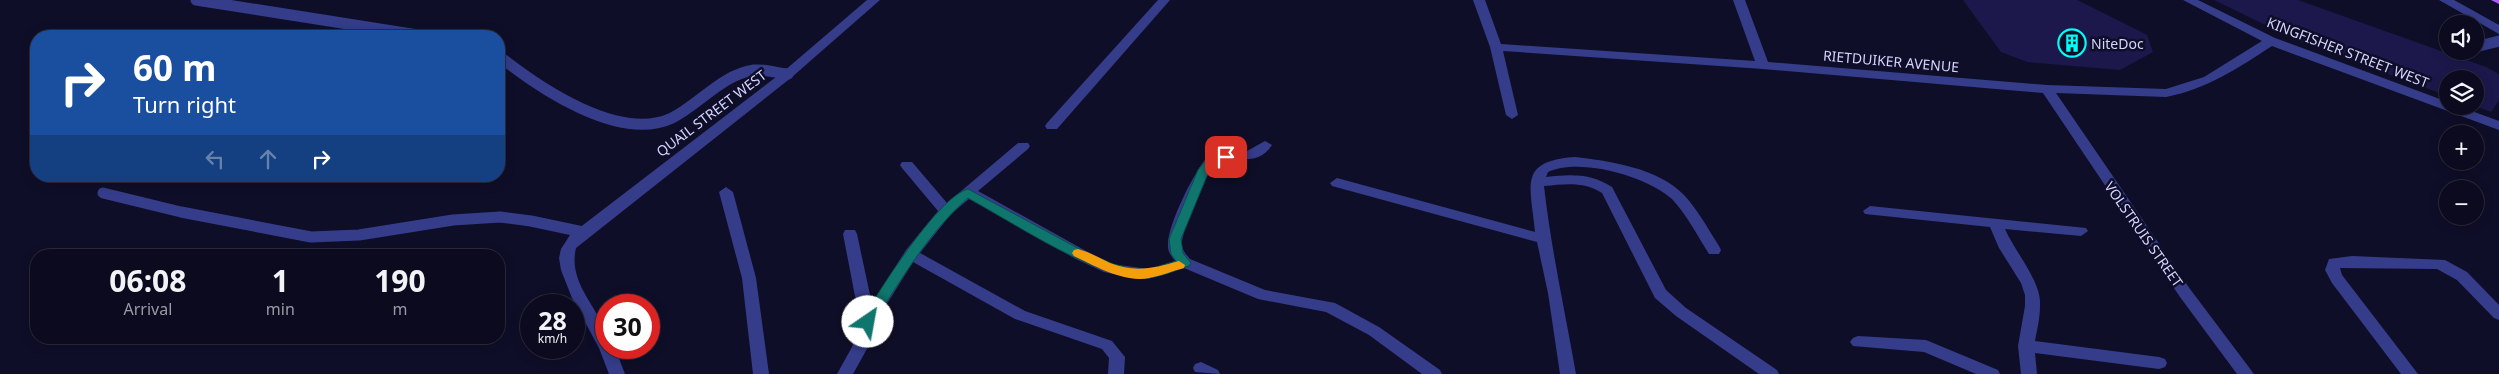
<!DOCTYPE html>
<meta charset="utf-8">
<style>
:root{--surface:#0b0a1e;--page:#19182b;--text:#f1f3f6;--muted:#9a9aa4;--line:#2b2b3c}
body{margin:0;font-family:"Noto Sans",sans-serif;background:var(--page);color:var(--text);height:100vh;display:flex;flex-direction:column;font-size:19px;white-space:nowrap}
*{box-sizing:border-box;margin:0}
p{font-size:16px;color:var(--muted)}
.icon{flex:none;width:28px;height:28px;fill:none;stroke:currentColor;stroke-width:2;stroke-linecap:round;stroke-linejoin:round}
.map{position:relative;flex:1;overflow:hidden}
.side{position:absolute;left:30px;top:249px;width:475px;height:95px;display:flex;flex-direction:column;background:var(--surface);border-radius:20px;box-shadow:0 2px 12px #0003,0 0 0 1px var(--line)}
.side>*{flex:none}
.top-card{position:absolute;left:30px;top:30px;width:475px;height:152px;border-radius:20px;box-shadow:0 2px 12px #0003,0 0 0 1px var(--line);background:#1a4fa0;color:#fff;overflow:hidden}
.tools{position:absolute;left:2439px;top:15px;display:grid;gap:10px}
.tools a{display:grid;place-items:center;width:45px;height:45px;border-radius:50%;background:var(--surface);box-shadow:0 2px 12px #0003,0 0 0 1px var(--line);font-size:25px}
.speed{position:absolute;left:520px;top:294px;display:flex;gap:10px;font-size:25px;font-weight:700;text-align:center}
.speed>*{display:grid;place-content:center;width:65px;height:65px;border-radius:50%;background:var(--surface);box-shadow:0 2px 12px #0003,0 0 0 1px var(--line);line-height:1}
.speed small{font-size:12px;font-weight:400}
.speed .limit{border:8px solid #d22;background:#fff;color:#111}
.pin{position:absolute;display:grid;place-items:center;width:42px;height:42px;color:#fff;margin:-21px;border-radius:10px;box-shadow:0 2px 8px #0006}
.me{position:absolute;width:55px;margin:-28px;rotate:33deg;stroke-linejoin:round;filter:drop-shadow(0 0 4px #0008)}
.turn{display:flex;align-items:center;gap:18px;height:105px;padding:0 20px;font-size:22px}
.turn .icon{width:65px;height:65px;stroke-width:2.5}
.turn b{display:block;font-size:35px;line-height:42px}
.lanes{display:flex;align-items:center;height:48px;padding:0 20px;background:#0003;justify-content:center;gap:25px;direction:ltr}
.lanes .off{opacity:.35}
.eta{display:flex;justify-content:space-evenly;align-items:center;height:85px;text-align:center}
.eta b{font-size:30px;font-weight:700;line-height:35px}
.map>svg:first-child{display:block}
.building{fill:#1c184b}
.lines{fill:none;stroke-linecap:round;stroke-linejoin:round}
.service{stroke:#353d8b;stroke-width:11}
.minor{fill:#353d8b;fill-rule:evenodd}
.primary{fill:#ae5cff;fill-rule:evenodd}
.route{fill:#0f766e;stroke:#0a4d48}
.slow{fill:#f59e0b}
.labels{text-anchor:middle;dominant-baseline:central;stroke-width:5;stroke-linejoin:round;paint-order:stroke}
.poi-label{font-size:14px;fill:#d5d5ff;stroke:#0f0e28;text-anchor:start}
.street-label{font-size:14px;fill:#d5d5ff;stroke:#0f0e28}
</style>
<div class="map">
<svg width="2499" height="374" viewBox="0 0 2499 374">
<rect width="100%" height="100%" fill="#0f0e28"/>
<g class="building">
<polygon points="1963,0 2077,0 2147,35 2153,52 2120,70 2027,62 2001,52"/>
<polygon points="2214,0 2298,0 2486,67 2499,74 2499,100 2491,112 2475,106 2475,79 2448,79 2448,96 2298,41"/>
</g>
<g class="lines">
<g class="service">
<polyline points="196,0 424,36"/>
<polyline points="2475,47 2499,41"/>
<path d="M499,56C538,87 619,143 672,118C700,104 721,75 754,70C765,69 777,73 788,74"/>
<polyline points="103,193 181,212 311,237 359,235 453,220 500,217 531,221 583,232"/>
</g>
<g class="minor">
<path d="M867,0H880L792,77L576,248C568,281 595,304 606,332C607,336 606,343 606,348H615L625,374H609L599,348L572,298L561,270L559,258L561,249L570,235L784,71Z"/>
<polygon points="1158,0 1170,0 1057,129 1047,129 1045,126 1047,123"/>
<path d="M1473,0H1485L1501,44L1755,61L1733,0H1745L1768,62L2047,85L2166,89L2204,77L2262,41L2183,0H2198L2275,38L2448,102V106H2458L2499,121V130L2272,46C2238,68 2207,89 2166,97L2056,93L2190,289L2254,374H2237L2180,297L2043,93L1763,69L1503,51L1518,115L1512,119L1506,115L1490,47Z"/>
<polygon points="2439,0 2454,0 2499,25 2499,34"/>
<path d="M1265,141L1272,145C1256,169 1236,153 1219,162C1206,169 1181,231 1182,246C1183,252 1187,255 1190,259L1265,290L1335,303L1379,327L1440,370L1442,374H1422L1369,335L1326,312L1258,299L1184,268L1148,279H1137L1104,272L1076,259L969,199L951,214L920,253L1025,311L1112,341L1125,357L1124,374H1108L1109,358L1102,349L1015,319L913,262L875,323L868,347L853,374H837L852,347L860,322L843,234L845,230H855L857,234L872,304L906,250L938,211L902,168L900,165L902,162H912L947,203L1018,143H1028L1030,146L1028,149L978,191L1086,251L1112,264L1148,269L1175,261C1172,257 1168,252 1168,247C1166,228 1194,172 1207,157L1225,152L1247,151Z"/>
<path d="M1575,157C1610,161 1658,168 1684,195C1698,210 1708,229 1719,246L1721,250L1719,254H1709C1697,235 1687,215 1672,199C1647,176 1579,157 1548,172L1546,177C1570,174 1591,173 1612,187L1666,290L1686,308L1777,370L1779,374H1759L1676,316L1655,298L1602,193C1584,181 1565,184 1544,186C1551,249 1565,311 1576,374H1560L1548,293L1537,242L1332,186L1330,183L1337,178L1535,232C1531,186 1517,161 1575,157Z"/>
<polygon points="726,187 733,192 756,278 769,374 753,374 742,278 719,192"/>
<path d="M1870,206L2086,228L2088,231L2081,236L2005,229C2015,252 2042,282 2040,306C2040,318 2037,330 2035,341L2159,357L2165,359L2167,363L2165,367L2159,369L2035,353L2037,374H2021L2018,346L2025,306V295L2021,283L1999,248L1990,227L1865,214L1863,211Z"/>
<polygon points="2352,256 2445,260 2467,272 2499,305 2499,320 2494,318 2457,280 2437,269 2340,268 2342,275 2418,374 2401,374 2332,283 2325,270 2329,259"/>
<polygon points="1858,336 1926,340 1998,370 2000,374 1976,374 1924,352 1853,346 1850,342 1853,338"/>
<polygon points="1201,362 1218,370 1220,374 1195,372 1193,368 1195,364"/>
</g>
<polygon class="primary" points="2491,0 2499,0 2499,4"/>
</g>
<path class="route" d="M1226,153L1232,157L1230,159L1216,163L1209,171L1181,239L1183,253L1191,263L1189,266C1173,271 1154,280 1137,278C1090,274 1012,222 968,198C928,233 901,280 872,325L868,327L861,322C877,293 938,197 968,189L1085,252L1113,264L1136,270H1148L1176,261L1171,254L1169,239L1198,170L1208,157Z"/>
<path class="slow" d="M1078,249C1089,252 1100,258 1110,263C1135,273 1155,268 1179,261L1185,265L1184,268C1172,271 1161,276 1149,278C1124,283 1095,266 1074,256L1072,253L1074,250Z"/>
<defs>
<g id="building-ring" transform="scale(1.4375)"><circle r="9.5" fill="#0f0e28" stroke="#01fff8" stroke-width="1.5"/><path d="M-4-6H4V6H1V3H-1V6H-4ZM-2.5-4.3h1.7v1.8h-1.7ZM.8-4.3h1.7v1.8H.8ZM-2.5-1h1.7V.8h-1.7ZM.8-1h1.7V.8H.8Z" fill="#01fff8"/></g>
</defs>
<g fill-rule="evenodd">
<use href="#building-ring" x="2072" y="43"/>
</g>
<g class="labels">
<g class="poi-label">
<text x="2091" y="43">NiteDoc</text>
</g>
<g class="street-label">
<text transform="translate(2348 52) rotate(21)">KINGFISHER STREET WEST</text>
<text transform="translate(1891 61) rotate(5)">RIETDUIKER AVENUE</text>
<text transform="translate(711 113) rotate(-37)">QUAIL STREET WEST</text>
<text transform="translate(2144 234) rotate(55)">VOLSTRUIS STREET</text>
</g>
</g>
</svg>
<div class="tools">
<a><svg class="icon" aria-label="sound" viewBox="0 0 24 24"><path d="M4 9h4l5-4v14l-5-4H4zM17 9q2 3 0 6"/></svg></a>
<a><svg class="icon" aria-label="layers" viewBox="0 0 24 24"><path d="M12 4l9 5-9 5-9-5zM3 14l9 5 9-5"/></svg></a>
<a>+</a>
<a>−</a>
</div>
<div class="speed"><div>28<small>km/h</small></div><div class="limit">30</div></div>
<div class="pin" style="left:1226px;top:157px;background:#d93025"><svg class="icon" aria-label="arrive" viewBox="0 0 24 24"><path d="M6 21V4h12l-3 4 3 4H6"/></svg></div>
<svg class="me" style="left:868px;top:322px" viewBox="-20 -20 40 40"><circle r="19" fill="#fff"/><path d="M0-13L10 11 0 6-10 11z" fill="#0f766e"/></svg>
<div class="top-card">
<div class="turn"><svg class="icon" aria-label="right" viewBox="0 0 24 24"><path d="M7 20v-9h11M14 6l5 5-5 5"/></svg><div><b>60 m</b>Turn right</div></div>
<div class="lanes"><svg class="icon off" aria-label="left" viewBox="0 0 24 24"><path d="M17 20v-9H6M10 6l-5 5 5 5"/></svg><svg class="icon off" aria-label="ahead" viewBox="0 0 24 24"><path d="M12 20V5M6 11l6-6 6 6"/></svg><svg class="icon" aria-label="right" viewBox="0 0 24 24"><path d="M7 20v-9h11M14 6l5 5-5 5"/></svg></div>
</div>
<section class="side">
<div class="eta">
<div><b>06:08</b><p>Arrival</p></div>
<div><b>1</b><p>min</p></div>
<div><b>190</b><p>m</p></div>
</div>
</section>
</div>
